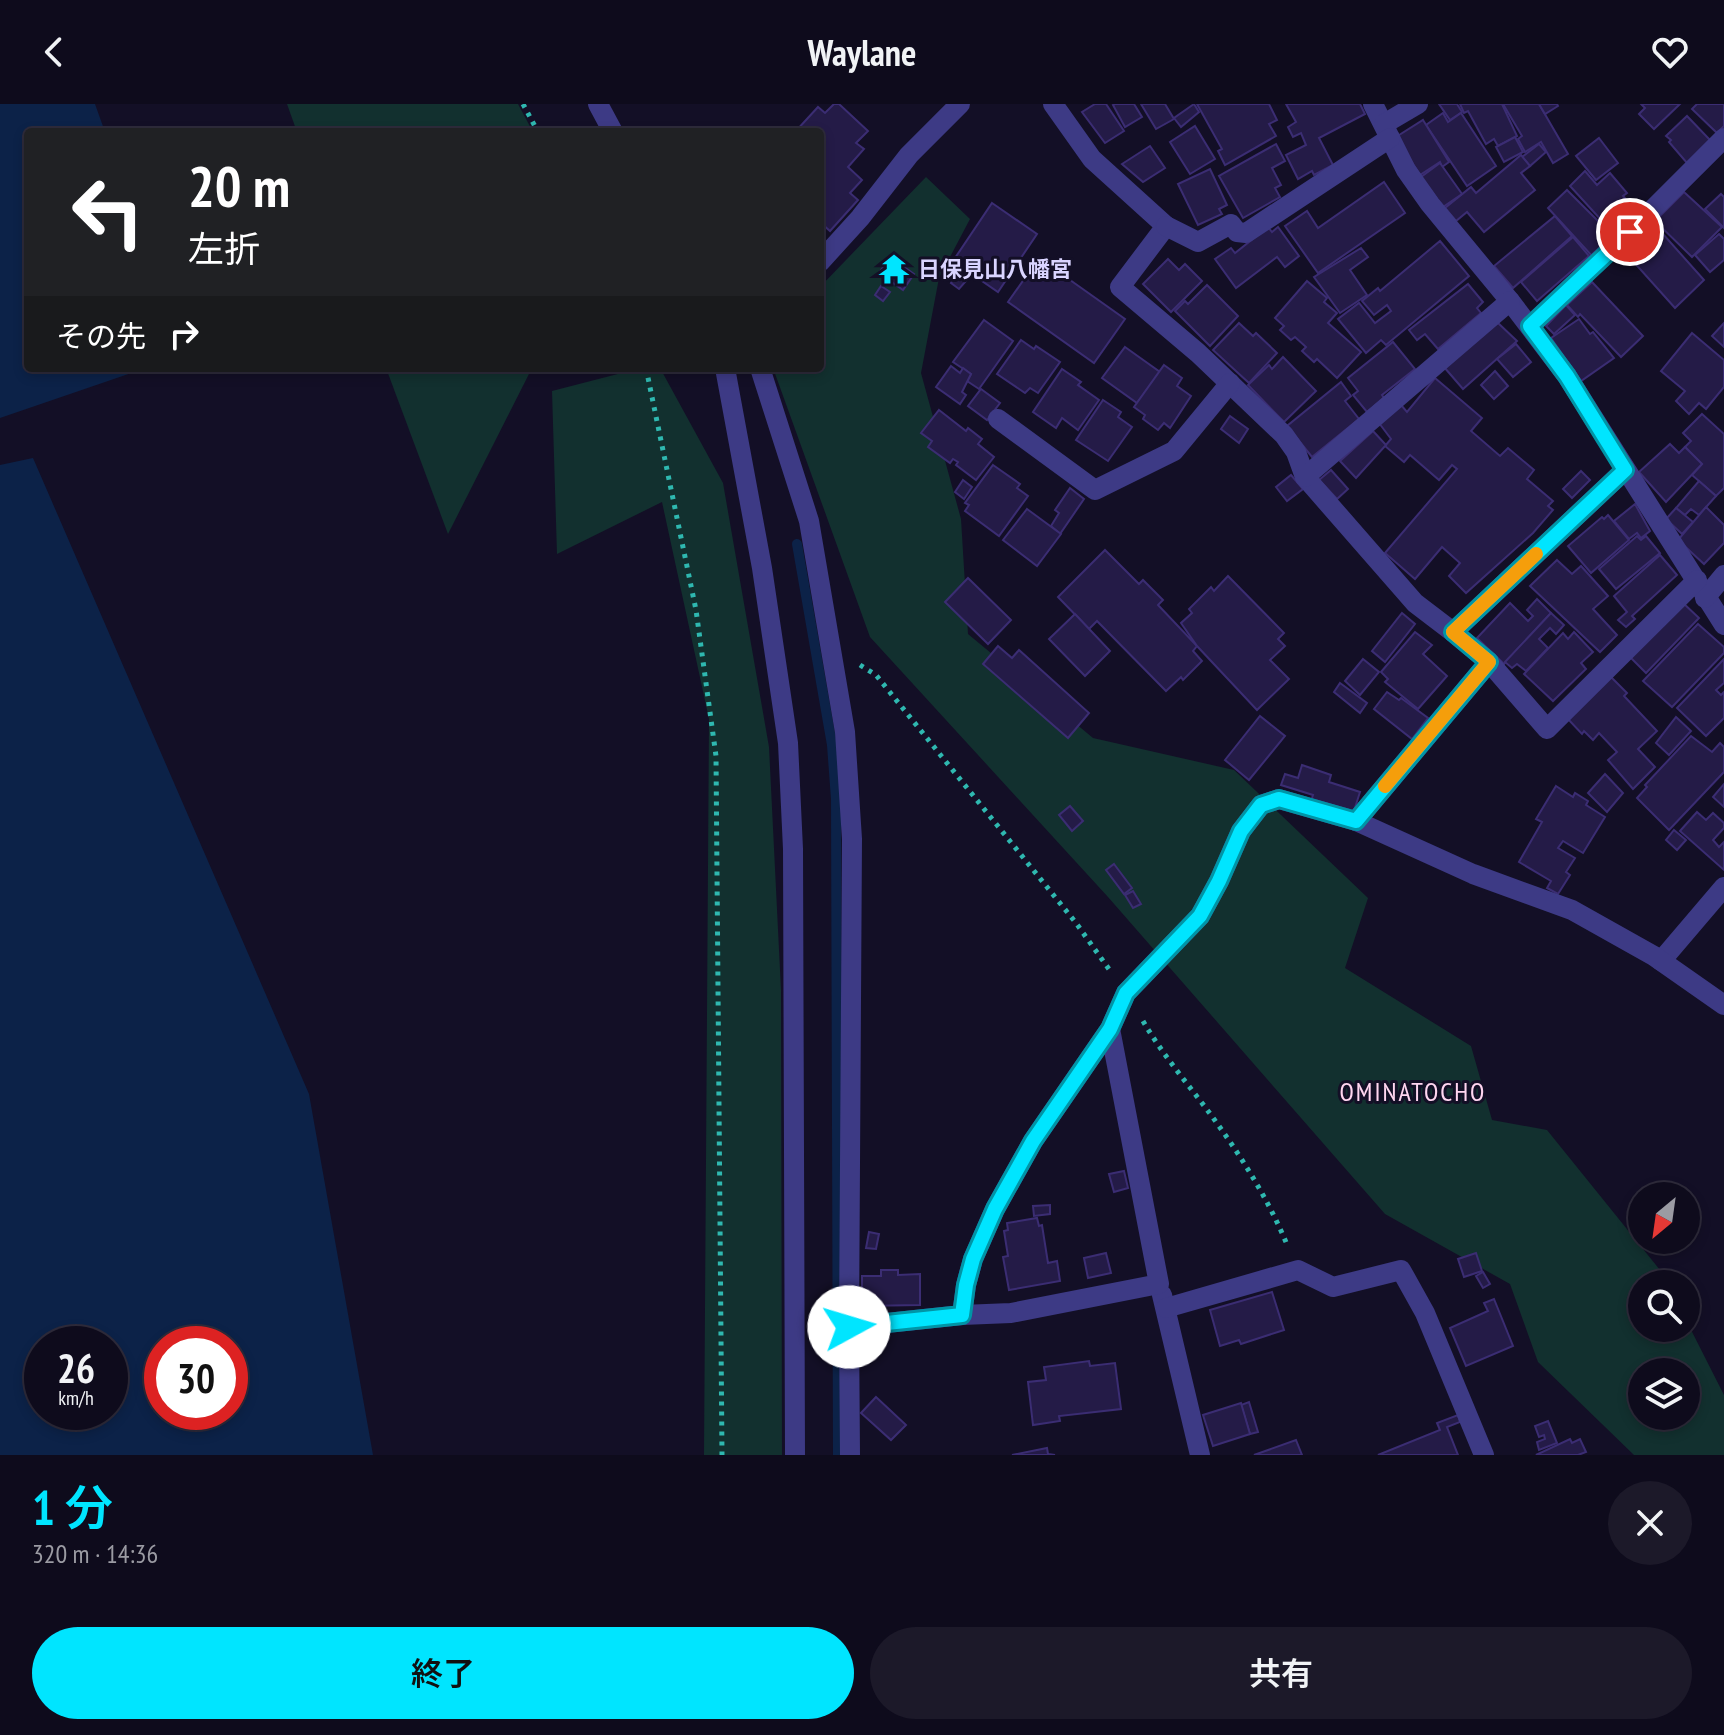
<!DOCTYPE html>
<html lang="ja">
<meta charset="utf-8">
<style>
:root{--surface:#0e0b1c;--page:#1c1929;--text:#f1f3f6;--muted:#9b9ba3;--line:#2e2b3b;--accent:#00e5ff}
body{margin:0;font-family:"PT Sans Narrow","Noto Sans JP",sans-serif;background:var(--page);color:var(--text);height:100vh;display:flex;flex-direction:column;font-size:30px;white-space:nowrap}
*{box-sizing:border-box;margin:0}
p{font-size:26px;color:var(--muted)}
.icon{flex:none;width:44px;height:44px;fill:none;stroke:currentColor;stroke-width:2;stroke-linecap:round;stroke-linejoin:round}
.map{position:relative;height:1351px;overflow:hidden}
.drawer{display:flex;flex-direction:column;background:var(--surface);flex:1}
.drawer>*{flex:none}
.banner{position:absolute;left:24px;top:24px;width:800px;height:244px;border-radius:8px;box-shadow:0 4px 12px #0003,0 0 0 2px var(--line);background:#202124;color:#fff;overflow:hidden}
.needle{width:52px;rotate:209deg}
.buttons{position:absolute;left:1628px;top:1078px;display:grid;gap:16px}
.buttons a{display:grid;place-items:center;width:72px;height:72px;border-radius:50%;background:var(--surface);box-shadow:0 4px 12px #0003,0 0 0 2px var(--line);font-size:40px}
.speed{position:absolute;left:24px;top:1222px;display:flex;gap:16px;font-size:40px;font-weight:700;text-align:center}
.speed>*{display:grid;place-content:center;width:104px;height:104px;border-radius:50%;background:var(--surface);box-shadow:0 4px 12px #0003,0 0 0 2px var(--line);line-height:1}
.speed small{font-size:20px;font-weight:400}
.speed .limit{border:12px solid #d22;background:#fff;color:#111}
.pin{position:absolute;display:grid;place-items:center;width:68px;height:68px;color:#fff;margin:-34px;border:4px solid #fff;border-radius:50%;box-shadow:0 2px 8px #0007}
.me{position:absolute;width:88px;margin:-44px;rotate:84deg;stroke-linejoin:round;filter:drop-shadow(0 0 6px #0008)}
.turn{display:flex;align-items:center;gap:28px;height:168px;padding:0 32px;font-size:36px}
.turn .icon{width:104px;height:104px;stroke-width:2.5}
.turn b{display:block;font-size:56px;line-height:68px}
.then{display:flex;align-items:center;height:76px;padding:0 32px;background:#0003;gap:16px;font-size:30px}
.round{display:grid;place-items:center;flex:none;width:84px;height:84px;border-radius:42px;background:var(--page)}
.head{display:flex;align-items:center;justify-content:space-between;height:136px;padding:0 32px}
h1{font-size:48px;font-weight:600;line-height:60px;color:var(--accent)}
.cta{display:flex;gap:16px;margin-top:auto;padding:16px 32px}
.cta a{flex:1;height:92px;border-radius:48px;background:var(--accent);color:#111;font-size:32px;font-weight:600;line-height:92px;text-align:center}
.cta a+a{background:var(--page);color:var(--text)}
header{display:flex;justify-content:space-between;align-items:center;height:104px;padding:0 32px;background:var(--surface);font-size:36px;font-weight:600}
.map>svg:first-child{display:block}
.green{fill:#12302f;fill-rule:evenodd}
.water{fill:#0c2248;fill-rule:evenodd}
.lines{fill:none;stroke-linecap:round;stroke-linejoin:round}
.stream{stroke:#0c2248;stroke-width:10}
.building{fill:#241b47;stroke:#3b2d73;stroke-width:2}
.path{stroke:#2fb8b0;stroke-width:5;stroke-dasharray:4 6;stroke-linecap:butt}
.minor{stroke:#3d3a85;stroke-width:20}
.route-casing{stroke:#0095a6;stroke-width:20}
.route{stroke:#00e5ff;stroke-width:14}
.slow{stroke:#f59e0b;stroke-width:14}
.labels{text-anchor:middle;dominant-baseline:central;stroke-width:6;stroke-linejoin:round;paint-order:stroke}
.poi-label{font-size:22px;font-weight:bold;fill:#d9d4ff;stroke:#130f26;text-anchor:start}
.quarter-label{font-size:26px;letter-spacing:2px;fill:#ffd6f0;stroke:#130f26}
</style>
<header><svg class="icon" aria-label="back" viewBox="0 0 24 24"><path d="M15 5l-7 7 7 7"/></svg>Waylane<svg class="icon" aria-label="heart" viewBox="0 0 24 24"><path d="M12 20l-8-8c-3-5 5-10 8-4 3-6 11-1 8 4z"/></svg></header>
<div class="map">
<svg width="1724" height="1351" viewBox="0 0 1724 1351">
<rect width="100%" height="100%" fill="#130f26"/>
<g class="green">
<polygon points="287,0 518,0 533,28 297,28"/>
<path d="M926,73L970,115L939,174L921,269L961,415L968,530L1093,634L1234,666L1368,794L1345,864L1471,942L1492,1016L1547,1026L1664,1171L1668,1180H1642V1224H1686V1216L1724,1291V1351H1634L1538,1258L1510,1180L1385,1110L1108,793L870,533L773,264H820V183ZM1642,1268H1686V1312H1642Z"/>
<polygon points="386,264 532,264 448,430"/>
<polygon points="641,264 660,264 723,379 769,643 781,886 782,1351 704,1351 709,615 662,398 557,450 552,287"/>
</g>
<g class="water">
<polygon points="0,0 95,0 105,28 28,28 28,264 143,265 0,314"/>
<path d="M33,354L309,990L373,1351H0V361ZM42,1240H110V1308H42ZM162,1240H230V1308H162Z"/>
</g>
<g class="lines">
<polyline class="stream" points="797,440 832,641 836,695 838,1351"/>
</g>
<g class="building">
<polygon points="834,0 839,0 868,27 856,39 864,45 848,63 862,76 850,89 858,96 830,127 822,120 820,121 820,28 795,28 818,3 825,9"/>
<polygon points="1095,0 1106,0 1124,27 1105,39 1082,8"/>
<polygon points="1115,0 1134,0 1142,13 1125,23 1113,1"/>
<polygon points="1141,0 1165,0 1174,15 1156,25"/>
<polygon points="1194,0 1199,8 1181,23 1174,14"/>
<polygon points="1197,0 1269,0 1277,16 1269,20 1276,32 1225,61 1218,47 1222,45"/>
<polygon points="1286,0 1360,0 1365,10 1319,34 1333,61 1314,71 1312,67 1298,75 1286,51 1306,41 1301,29 1293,33 1288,23 1296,18"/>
<polygon points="1439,0 1457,0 1462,8 1450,16"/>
<polygon points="1460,0 1502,0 1517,32 1498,42 1494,35 1486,40 1468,7 1464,9"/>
<polygon points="1503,0 1539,0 1568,50 1553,59 1541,38 1525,48 1518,35 1522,32"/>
<polygon points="1539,0 1557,0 1558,2 1545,10"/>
<polygon points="1641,0 1680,0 1654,25 1639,10 1645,4"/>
<polygon points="1697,0 1724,0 1724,22 1717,29 1692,5"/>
<polygon points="1443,9 1448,18 1461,9 1496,62 1467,82 1426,21"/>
<polygon points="1687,12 1710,36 1687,59 1669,38 1671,36 1666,32"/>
<polygon points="1423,16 1449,58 1442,63 1440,58 1420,71 1396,33"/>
<polygon points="1195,22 1215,55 1190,70 1170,38"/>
<polygon points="1515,33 1523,48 1504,58 1496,43"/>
<polygon points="1599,34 1618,59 1596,76 1576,52"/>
<polygon points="1276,40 1285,57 1272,64 1281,81 1275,84 1280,93 1243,114 1219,72"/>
<polygon points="1539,40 1546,48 1530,62 1522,53"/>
<polygon points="1150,42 1165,64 1143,78 1122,60"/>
<polygon points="1521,51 1530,62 1521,69 1535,86 1484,128 1467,108 1456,117 1445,104 1471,83 1476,89"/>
<polygon points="1440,59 1462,90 1443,103 1421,73"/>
<polygon points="1210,65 1227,101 1219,105 1222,110 1198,121 1178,80"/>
<polygon points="1585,67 1597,81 1610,69 1627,89 1623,92 1638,108 1614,130 1570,82"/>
<polygon points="1384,78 1405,109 1318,169 1285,122 1307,107 1318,124"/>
<polygon points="1567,86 1613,132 1592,152 1548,104"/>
<polygon points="1684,88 1722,123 1692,153 1655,117"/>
<polygon points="1721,90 1724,93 1724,124 1705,105"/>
<polygon points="992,99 1037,130 998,188 953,157"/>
<polygon points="1555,112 1572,132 1513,184 1494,162"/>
<polygon points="1654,120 1704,176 1675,204 1623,146"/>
<polygon points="1268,123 1272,128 1278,123 1299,152 1285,163 1277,153 1236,184 1215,155 1231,144 1235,149"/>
<polygon points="1719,130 1724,135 1724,156 1710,168 1695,151"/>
<polygon points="1573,133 1589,152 1537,197 1521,178"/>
<polygon points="1440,137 1469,172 1386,241 1381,236 1366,249 1338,215 1359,199 1375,219 1391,207 1387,201 1374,211 1362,197 1378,184 1380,187"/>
<polygon points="1361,144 1368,153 1350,166 1367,191 1340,209 1314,173"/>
<polygon points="890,153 914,170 903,186 879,169"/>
<polygon points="1039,154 1125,215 1094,259 1008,198"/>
<polygon points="1168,155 1179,166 1185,160 1202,177 1171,208 1143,180"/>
<polygon points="957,170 966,177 959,185 951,179"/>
<polygon points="1307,177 1327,194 1324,198 1337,209 1328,219 1361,248 1337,274 1317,255 1314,258 1302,247 1306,243 1295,233 1291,236 1280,226 1284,222 1275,214"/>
<polygon points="1592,178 1643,232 1621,253 1580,210 1578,213 1567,201"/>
<polygon points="1468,180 1483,198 1477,204 1481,209 1438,245 1425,230 1417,236 1409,226"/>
<polygon points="1207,181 1238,212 1210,242 1175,207 1185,197 1188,200"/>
<polygon points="881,182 890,188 883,197 875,191"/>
<polygon points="1566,201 1575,211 1554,230 1546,222"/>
<polygon points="1579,215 1590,230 1593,228 1614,254 1581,277 1551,234"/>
<polygon points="984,216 1013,237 979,285 967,277 971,270 953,258"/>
<polygon points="1497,218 1517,237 1463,285 1444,263"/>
<polygon points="1239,219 1253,232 1256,229 1277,249 1249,279 1213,246"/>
<polygon points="1724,219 1724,243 1712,232"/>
<polygon points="1692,229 1724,256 1724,283 1706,305 1699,299 1689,310 1676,297 1685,287 1661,267"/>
<polygon points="1021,236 1034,245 1036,242 1060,258 1038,289 1030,284 1025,289 997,270"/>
<polygon points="1393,238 1415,265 1382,291 1384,294 1367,308 1353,291 1358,287 1348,274"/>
<polygon points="1516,240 1531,258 1513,273 1497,255"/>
<polygon points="1125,243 1160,268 1137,299 1102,274"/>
<polygon points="1283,253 1316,287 1284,318 1248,281 1269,261 1272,265"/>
<polygon points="1164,261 1182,274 1177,282 1191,292 1170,324 1164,319 1158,326 1143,315 1145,311 1134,303"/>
<polygon points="951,262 960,269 963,264 971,270 962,288 966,291 960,300 936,283"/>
<polygon points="1062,265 1081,278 1078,281 1099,296 1078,326 1062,314 1056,324 1033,308"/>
<polygon points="1495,267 1508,282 1494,295 1481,281"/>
<polygon points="1435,274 1482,314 1471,327 1500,352 1508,344 1534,366 1527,375 1553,397 1548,402 1553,406 1533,429 1466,489 1449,472 1460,459 1442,443 1415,475 1385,449 1457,365 1452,361 1439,376 1410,351 1404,358 1385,342 1391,335 1379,319 1401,301 1407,308"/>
<polygon points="1341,278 1351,292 1345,297 1359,315 1312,353 1287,322"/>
<polygon points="981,285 1000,299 987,316 968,302"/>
<polygon points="1103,296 1121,308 1118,313 1132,323 1108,357 1076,336"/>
<polygon points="939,306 966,327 968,324 982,335 978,340 994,353 976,376 956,361 958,358 953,355 950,359 928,343 932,337 921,329"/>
<polygon points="1702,310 1724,330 1724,384 1716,392 1692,371 1702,360 1685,343 1691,337 1683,329"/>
<polygon points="1230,312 1248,325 1239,339 1221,325"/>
<polygon points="1373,327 1386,341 1356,374 1340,357"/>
<polygon points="1670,340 1679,349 1685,343 1702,360 1666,398 1639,368"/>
<polygon points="993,361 1020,380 1017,384 1028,392 999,432 965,407 969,401 965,399"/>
<polygon points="1331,366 1348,385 1337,395 1319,376"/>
<polygon points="1581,367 1590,376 1572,394 1563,385"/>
<polygon points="1291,371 1303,385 1287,397 1276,383"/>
<polygon points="963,376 972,383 964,395 955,388"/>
<polygon points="1699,377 1716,392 1699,411 1691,405 1685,411 1676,404"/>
<polygon points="1070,384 1084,395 1060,430 1051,422 1059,409 1055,406"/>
<polygon points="1635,400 1650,427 1641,434 1637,429 1629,435 1614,417"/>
<polygon points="1706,403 1724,421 1724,439 1704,460 1678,436"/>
<polygon points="1676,404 1693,418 1682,430 1666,415"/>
<polygon points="1027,405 1061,430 1037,462 1003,436"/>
<polygon points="1608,411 1629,436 1591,469 1568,442 1602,413 1604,415"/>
<polygon points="1637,432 1641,436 1646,432 1660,449 1616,485 1599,465"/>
<polygon points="1105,446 1139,480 1143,476 1163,496 1158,501 1197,542 1193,547 1202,557 1183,576 1181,573 1166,587 1097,517 1089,525 1058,493"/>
<polygon points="1660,451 1677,471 1632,512 1635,515 1626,523 1618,516 1627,508 1614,492"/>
<polygon points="1557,456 1572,470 1581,462 1608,492 1593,505 1617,531 1600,548 1530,482"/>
<polygon points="1228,472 1284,529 1278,535 1285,542 1270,556 1289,575 1257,606 1197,542 1181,519 1192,509 1189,505 1211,483 1214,487"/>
<polygon points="968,474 1011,516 988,540 945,498"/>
<polygon points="1537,495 1551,509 1504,560 1477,534 1510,499 1528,517 1533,512 1527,506"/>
<polygon points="1682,498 1699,514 1646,569 1629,552"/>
<polygon points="1402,509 1415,520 1385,558 1372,547"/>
<polygon points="1551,509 1564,521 1556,530 1550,524 1539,535 1548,544 1526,567 1517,560 1512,564 1505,558"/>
<polygon points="1075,510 1110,547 1085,572 1049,535"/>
<polygon points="1698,520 1724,543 1724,549 1672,603 1643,577"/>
<polygon points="1415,528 1432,541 1423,550 1447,572 1418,605 1385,578 1388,575 1381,568"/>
<polygon points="1574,528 1593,548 1581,559 1586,565 1553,597 1524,570 1563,529 1568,535"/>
<polygon points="998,542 1012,554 1019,546 1089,609 1068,634 983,560"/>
<polygon points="1363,555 1379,568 1360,591 1345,577"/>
<polygon points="1724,555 1724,579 1716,586 1721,591 1724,588 1724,614 1706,632 1677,604"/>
<polygon points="1611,573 1627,589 1624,592 1657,627 1638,645 1655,663 1633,685 1608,656 1617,648 1599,629 1593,636 1584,627 1582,630 1567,614"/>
<polygon points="1340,579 1367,599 1360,609 1334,588"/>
<polygon points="1387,588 1399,596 1401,594 1428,614 1412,635 1374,605"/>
<polygon points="1260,612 1285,632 1249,676 1225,656"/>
<polygon points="1676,613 1691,627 1669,651 1656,639"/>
<polygon points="1691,632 1712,648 1720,639 1724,643 1724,668 1669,726 1637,694 1647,683 1645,681"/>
<polygon points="1302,661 1331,671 1329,678 1360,688 1353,710 1311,697 1313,691 1281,681 1285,670 1298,674"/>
<polygon points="1605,670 1623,689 1607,708 1588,689"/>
<polygon points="1724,680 1724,703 1713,693"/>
<polygon points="1556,682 1573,693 1575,689 1588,697 1586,701 1605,713 1583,749 1563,737 1558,744 1575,754 1566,768 1570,771 1558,790 1547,784 1551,777 1519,758 1542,718 1536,715"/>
<polygon points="1070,702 1083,717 1072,727 1059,711"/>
<polygon points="1697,708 1706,716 1713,709 1724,719 1724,724 1713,736 1719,743 1724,738 1724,766 1680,727"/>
<polygon points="1674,726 1686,736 1677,746 1666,736"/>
<polygon points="1114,760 1132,784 1124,790 1106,766"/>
<polygon points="1133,787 1141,800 1133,804 1125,791"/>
<polygon points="1124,1067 1128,1084 1114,1088 1109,1070"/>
<polygon points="1050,1101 1050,1110 1034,1112 1033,1102"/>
<polygon points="1037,1114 1039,1122 1042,1121 1048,1159 1057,1157 1060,1177 1009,1186 1003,1153 1008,1152 1004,1127 1008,1126 1007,1119"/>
<polygon points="869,1128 879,1130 876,1145 866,1144"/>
<polygon points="1106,1149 1111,1169 1088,1174 1084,1154"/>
<polygon points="1476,1149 1482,1167 1464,1173 1458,1155"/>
<polygon points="881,1166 898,1166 898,1171 920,1170 920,1201 862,1202 862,1172 881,1172"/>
<polygon points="1483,1168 1490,1180 1483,1184 1476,1172"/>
<polygon points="1272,1188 1284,1226 1241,1240 1239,1236 1220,1242 1210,1206"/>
<polygon points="1494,1195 1513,1242 1466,1262 1450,1224 1488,1207 1484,1199"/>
<polygon points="1089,1257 1090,1262 1115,1259 1121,1305 1059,1312 1060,1317 1033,1321 1028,1278 1046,1276 1044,1263"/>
<polygon points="876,1293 906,1321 891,1336 861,1309"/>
<polygon points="1249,1298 1258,1328 1250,1330 1241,1301"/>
<polygon points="1241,1299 1250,1330 1213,1342 1203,1311"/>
<polygon points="1458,1311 1460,1318 1447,1323 1458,1351 1378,1351 1440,1326 1437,1319"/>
<polygon points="1548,1317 1557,1339 1539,1346 1537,1338 1545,1335 1544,1331 1539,1333 1535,1322"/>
<polygon points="1570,1335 1572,1339 1580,1335 1586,1348 1578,1351 1536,1351"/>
<polygon points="1296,1336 1302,1351 1254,1351"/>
<polygon points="1047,1344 1048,1350 1055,1351 1012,1351"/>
</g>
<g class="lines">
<g class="path">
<polyline points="523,0 538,28"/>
<polyline points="646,264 696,506 716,652 722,1351"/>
<polyline points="860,561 876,571 1076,819 1111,868"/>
<path d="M1143,917C1162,950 1188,980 1211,1011C1241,1052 1269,1096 1288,1143"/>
</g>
<g class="minor">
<polyline points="598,0 613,28"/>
<polyline points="1053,0 1092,55 1166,122 1120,183 1198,249 1284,331 1296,348 1305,373 1415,499 1453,528 1625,366"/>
<polyline points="1373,0 1406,66 1430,100 1510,197 1567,272 1724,521"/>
<polyline points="1384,20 1418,0"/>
<polyline points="1166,122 1198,138 1231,120 1237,128 1246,129 1390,34"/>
<polyline points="820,158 860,114 909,51 960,0"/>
<polyline points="1530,222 1649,109 1724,34"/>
<polyline points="725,264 762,464 788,639 793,745 795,1351"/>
<polyline points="760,264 809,417 845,628 852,735 849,1223"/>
<polyline points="998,315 1095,386 1174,347 1230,279"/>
<polyline points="1305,373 1510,197"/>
<polyline points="1705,494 1724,471"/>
<polyline points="1453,528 1489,558 1547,625 1697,476"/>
<polyline points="1356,717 1489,558"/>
<polyline points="1661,857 1724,783"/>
<polyline points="1162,1191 1200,1351"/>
<polyline points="1166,1204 1298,1166 1333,1183 1401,1166 1425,1209 1484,1351"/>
<polyline points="962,1211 966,1181 973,1155 995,1105 1033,1037 1110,925 1126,889 1200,812 1219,777 1241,727 1261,701 1279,695 1356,717 1473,770 1572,806 1654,852 1724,901"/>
<polyline points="850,1351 849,1223 962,1211 1011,1209 1159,1180 1110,925"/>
</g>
</g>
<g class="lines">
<g class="route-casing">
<polyline id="route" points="849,1223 962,1211 966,1181 973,1155 995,1105 1033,1037 1110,925 1126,889 1200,812 1219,777 1241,727 1261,701 1279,695 1356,717 1489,558 1453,528 1625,366 1567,272 1530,222 1630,128"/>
</g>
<use href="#route" class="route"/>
<polyline class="slow" points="1385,682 1489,558 1453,528 1536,450"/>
</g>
<defs>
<g id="temple-bare" transform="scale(2.4)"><path d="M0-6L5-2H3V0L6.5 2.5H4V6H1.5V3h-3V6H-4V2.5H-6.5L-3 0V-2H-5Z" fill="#00e5ff" stroke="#130f26" stroke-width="2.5" paint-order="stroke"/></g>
</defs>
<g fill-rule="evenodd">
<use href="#temple-bare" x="894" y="165"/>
</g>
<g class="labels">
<g class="poi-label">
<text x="918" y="165">日保見山八幡宮</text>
</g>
<g class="quarter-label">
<text x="1413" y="987">OMINATOCHO</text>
</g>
</g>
</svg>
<div class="buttons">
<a><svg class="needle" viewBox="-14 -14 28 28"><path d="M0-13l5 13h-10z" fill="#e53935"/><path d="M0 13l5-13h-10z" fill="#9b9ba3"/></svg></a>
<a><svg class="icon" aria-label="search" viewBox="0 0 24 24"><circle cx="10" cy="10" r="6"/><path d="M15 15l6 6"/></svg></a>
<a><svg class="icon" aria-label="layers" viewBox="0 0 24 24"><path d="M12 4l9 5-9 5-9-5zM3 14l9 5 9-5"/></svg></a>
</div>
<div class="speed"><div>26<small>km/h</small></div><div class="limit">30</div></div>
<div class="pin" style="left:1630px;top:128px;background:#d93025"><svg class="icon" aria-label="arrive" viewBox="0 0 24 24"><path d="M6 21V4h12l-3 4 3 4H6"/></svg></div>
<svg class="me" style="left:849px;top:1223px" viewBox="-20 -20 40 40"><circle r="19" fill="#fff"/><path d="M0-13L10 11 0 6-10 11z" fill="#00e5ff"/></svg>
<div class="banner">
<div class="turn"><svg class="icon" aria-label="left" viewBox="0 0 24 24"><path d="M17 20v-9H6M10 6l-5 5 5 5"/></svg><div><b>20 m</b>左折</div></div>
<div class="then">その先<svg class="icon" aria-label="right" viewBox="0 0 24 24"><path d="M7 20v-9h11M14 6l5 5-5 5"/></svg></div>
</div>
</div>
<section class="drawer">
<div class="head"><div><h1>1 分</h1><p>320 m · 14:36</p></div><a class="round"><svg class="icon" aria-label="close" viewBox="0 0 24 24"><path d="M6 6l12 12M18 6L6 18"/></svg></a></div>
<div class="cta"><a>終了</a><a>共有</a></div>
</section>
